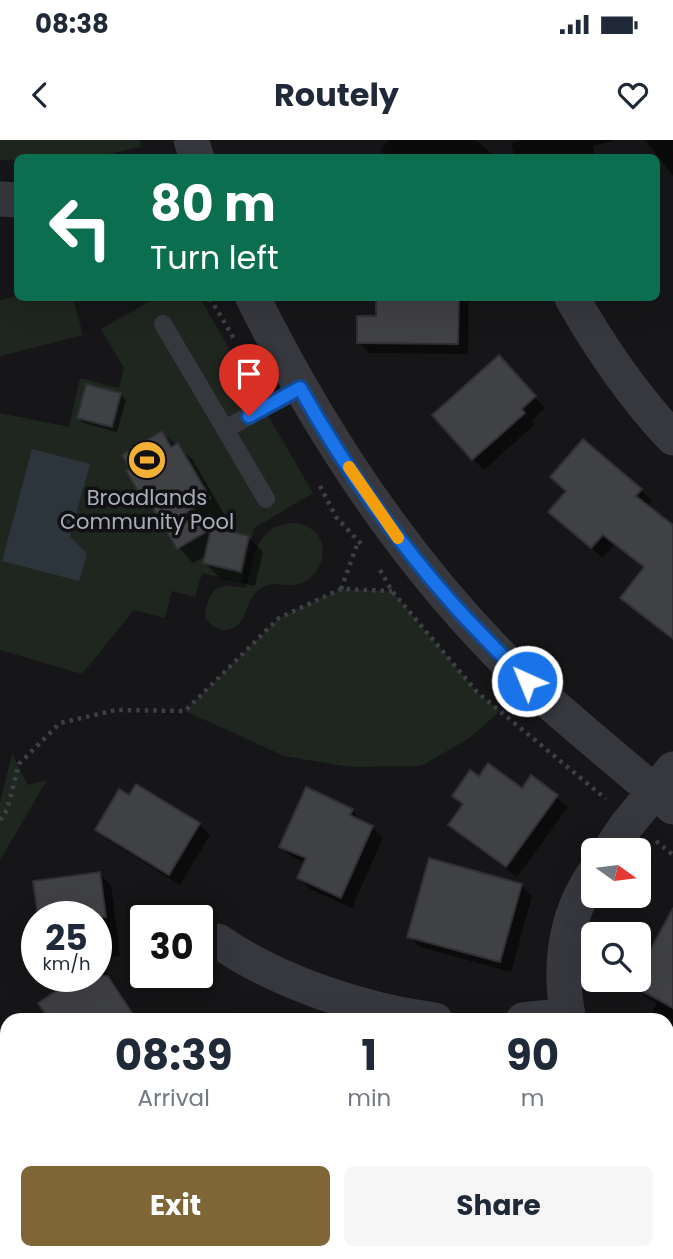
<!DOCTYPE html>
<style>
:root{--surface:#fff;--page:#f6f6f7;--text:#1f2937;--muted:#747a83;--accent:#7e6636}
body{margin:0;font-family:Poppins,sans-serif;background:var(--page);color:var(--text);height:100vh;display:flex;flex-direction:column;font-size:26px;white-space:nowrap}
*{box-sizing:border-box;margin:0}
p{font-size:23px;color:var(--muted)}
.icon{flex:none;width:38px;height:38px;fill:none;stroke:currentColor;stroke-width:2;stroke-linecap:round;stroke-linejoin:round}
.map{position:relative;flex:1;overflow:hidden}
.drawer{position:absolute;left:0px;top:873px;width:674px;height:247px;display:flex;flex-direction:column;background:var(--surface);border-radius:21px 21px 0 0;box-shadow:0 7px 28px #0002}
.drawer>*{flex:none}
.guide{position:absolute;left:14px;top:14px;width:646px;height:147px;border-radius:10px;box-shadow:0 7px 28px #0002;background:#0b6e4f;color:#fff;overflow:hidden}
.needle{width:46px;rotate:104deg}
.tools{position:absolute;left:581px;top:698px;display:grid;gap:14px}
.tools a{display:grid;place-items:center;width:70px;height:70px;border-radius:10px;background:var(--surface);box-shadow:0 7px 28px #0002;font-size:35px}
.speed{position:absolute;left:21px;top:761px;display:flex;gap:14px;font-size:35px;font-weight:700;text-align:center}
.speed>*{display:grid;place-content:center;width:91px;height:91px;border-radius:50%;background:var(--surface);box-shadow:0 7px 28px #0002;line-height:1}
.speed small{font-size:18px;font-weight:400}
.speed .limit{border:4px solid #111;border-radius:10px;background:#fff;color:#111}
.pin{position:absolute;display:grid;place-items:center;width:60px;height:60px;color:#fff;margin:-72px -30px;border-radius:50% 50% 50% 0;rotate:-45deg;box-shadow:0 0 7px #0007}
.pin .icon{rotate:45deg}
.me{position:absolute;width:77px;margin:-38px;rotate:316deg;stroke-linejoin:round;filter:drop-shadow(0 0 5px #0008)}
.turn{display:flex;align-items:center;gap:24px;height:147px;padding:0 21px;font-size:32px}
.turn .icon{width:91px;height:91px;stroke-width:2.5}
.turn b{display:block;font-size:49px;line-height:60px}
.eta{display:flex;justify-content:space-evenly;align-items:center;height:119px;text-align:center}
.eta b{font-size:42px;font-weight:700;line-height:49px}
.button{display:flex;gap:14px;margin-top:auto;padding:14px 21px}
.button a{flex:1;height:80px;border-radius:10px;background:var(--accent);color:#fff;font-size:28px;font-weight:700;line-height:80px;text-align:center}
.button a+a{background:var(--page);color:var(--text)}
.status{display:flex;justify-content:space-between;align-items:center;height:49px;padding:0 35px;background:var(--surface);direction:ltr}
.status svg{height:19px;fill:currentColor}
header{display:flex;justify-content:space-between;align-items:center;height:91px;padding:0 21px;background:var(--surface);font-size:32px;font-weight:700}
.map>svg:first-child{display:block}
.green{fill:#1e261f}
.water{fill:#2c353c}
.shadow{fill:#0007}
.building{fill:#404145;stroke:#303034;stroke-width:2}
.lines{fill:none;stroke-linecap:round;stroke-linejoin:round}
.path{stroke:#3d3f44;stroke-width:4.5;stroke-dasharray:3.5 5;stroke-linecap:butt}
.service{stroke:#37383d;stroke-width:18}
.minor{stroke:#37383d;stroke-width:35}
.route-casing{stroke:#114b97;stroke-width:18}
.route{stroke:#1a73e8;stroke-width:12}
.slow{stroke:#f59e0b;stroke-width:12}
.labels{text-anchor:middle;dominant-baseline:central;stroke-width:7;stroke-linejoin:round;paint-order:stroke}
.poi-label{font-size:21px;fill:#a8adb8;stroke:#111113}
</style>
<div class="status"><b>08:38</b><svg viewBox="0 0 49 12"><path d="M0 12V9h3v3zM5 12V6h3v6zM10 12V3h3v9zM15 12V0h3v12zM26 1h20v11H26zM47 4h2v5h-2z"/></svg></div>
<header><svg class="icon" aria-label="back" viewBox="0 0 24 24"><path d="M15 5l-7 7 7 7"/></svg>Routely<svg class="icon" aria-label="heart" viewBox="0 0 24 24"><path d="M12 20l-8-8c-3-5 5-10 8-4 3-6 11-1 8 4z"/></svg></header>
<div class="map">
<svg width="673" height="1119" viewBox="0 0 673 1119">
<rect width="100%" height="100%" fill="#161618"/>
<g class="green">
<polygon points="0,0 140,0 141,7 95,17 18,18 17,20 0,20"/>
<polygon points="17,156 18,158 73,158 83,195 0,216 0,160"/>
<polygon points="156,158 200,158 313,353 254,388 241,442 202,433 195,457 172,451 165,478 134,470 82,534 0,510 0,273 69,287 80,238 119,248 124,228 101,189"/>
<path d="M295,383C300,384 306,385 310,388C331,401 324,432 304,442C286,450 275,439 263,447C249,455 249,466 243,478C233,496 213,493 205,476C209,446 219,443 246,448C254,418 255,384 295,383Z"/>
<polygon points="341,449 392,451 477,552 500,571 468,599 421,626 350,627 284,616 185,571 279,478"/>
<polygon points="12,614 28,645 47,640 0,720 0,663"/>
<polygon points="0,960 7,962 7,1113 445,1113 454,1119 0,1119"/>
</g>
<polygon class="water" points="32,309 90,324 70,396 87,414 79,441 2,421"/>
<g class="shadow">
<polygon points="389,0 476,0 496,18 388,18 380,10"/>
<polygon points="525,0 613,0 613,1 593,6 596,18 515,18 511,3"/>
<polygon points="645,0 673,0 673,36"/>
<polygon points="378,158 469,158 468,214 369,213 358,202 378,178"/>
<polygon points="509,228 545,268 531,281 534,285 484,330 473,319"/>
<polygon points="87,246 121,255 126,260 117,292 84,283 78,278"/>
<polygon points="162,293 193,320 224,374 203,386 248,397 263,412 255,446 220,438 205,423 207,415 193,423 179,408 158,373 144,359"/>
<polygon points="641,350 652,361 647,367 673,387 673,500 622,458 645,428 615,404 603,418 561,382"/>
<polygon points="532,637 568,667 517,737 461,696 450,685 464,666 454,656 479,639 522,650"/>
<polygon points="352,670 362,683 372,687 383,698 352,768 310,749 299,738 306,723 292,717 281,706"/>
<polygon points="199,684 210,695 180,745 108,700 97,689"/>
<polygon points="100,734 111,745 120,816 96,819 96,777 39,777"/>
<polygon points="521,745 532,756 511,832 420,807 409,796"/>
<polygon points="662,793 673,799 673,894 667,890 667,880 654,880 650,876 657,863 644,856 633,845 636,840 639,840 639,835"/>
<polygon points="99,825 110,836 139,880 52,880 41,864 96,836 96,827"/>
<polygon points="667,1089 673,1093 673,1119 575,1119 577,1113 667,1113"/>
</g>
<g class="building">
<polygon points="376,158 459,158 458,204 357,203 357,176 376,176"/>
<polygon points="499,215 536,256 522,269 525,273 472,320 432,275"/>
<polygon points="86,244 121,253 112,287 77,278"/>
<polygon points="162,291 171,307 178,303 210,358 177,379 249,396 241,432 203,423 211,389 177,409 147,358 143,360 126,331 130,329 122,315"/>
<polygon points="583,299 642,349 636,356 673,385 673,499 620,458 644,427 603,395 591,408 548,372 566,351 550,337"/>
<polygon points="488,623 522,648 531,635 558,655 506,727 448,685 463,664 452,656 470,630 479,636"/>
<polygon points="136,644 200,683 169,735 95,690 119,649 129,655"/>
<polygon points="306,647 353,669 350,675 373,686 341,758 297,738 306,718 279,707"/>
<polygon points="429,718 522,744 500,822 407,797"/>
<polygon points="100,732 106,777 38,777 33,741"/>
<polygon points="673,768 673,868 631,845 634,840 639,840 639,831"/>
<polygon points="79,836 108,836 137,880 49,880 38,863"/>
</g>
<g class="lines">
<g class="path">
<polyline points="210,158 236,202"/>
<polyline points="320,346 336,377 363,406"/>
<polyline points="380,430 392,451 477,552 606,659"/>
<polyline points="341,449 358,402"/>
<polyline points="0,680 7,670 19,624 60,583 116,570 185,571 279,478 341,449 392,451"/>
<polyline points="656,701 673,715"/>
<polyline points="0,984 7,986"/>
<polyline points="319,1113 329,1119"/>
</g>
<g class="service">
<polyline points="163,184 225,289"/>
<polyline points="266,359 225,289 301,248"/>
</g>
<g class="minor">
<polyline points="191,0 197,18"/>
<polyline points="0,59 18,60"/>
<path d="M253,158C324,300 412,433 528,543C575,586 624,626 673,667"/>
<path d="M572,158C601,209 632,255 673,298"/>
<polyline points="610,710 626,686 673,629"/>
<path d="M218,801C277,842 364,871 435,880"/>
<polyline points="523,880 568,875"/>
<path d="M569,880C558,830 564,778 593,735"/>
<polyline points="667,1020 673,1025"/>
</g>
</g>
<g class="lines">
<g class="route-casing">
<path id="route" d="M249,276L300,248C343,325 394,397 452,463C476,490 502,515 527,541"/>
</g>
<use href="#route" class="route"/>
<polyline class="slow" points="349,327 398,398"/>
</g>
<defs>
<g id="stadium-disc" transform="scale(2.0125)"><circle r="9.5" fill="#f2b134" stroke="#111113"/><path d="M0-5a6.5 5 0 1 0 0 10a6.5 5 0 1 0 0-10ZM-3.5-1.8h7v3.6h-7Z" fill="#111"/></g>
</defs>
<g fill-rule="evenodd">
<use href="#stadium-disc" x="147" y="320"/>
</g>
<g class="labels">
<g class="poi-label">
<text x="147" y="357">Broadlands<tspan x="147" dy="24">Community Pool</tspan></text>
</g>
</g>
</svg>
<div class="tools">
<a><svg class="needle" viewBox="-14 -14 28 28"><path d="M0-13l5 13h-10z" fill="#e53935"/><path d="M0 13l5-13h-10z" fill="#747a83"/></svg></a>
<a><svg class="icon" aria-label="search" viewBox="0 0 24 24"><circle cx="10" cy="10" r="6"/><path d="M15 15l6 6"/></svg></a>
</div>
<div class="speed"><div>25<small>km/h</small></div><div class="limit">30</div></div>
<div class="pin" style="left:249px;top:276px;background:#d93025"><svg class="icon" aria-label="arrive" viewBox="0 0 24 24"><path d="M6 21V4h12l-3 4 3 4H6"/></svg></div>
<svg class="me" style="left:527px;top:541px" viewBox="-20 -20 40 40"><circle r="17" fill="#1a73e8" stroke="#fff" stroke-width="3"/><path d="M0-11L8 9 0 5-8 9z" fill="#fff"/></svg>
<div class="guide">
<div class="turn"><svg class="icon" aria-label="left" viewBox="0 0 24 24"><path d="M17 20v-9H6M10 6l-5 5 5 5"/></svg><div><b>80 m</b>Turn left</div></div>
</div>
<section class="drawer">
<div class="eta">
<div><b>08:39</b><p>Arrival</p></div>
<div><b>1</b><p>min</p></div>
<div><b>90</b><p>m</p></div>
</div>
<div class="button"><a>Exit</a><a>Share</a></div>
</section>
</div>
